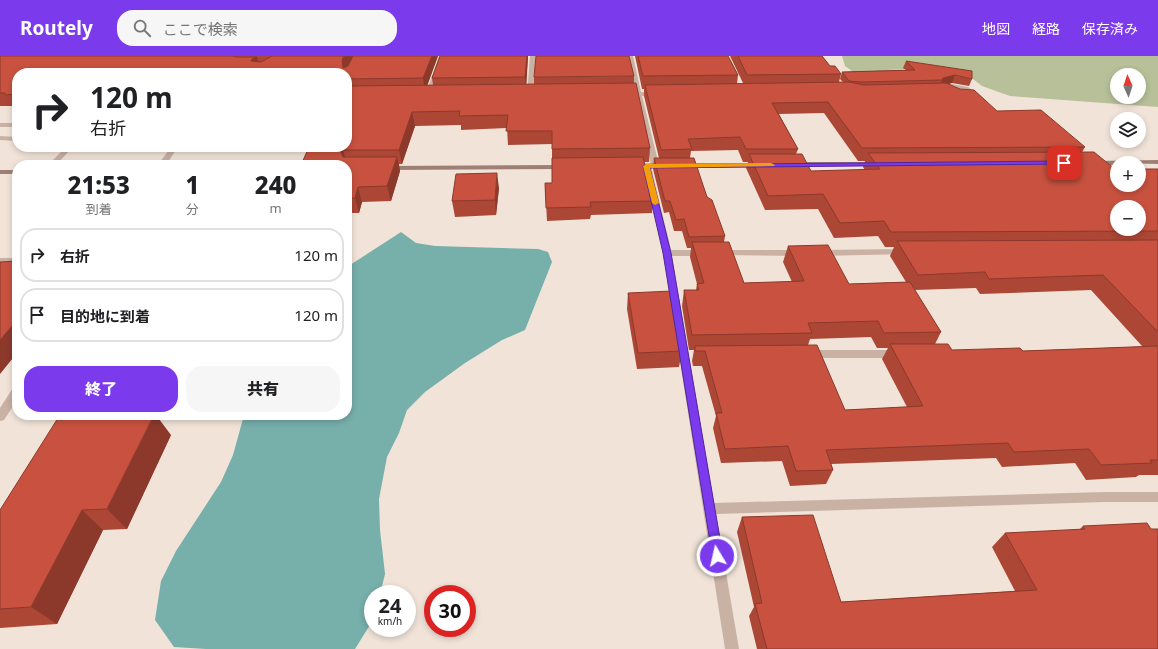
<!DOCTYPE html>
<html lang="ja">
<meta charset="utf-8">
<style>
:root{--surface:#fff;--page:#f6f6f6;--text:#202124;--muted:#757577;--line:#e0e0e0;--accent:#7c3aed}
body{margin:0;font-family:"Noto Sans","Noto Sans JP",sans-serif;background:var(--page);color:var(--text);height:100vh;display:flex;flex-direction:column;font-size:15px;white-space:nowrap}
*{box-sizing:border-box;margin:0}
p{font-size:13px;color:var(--muted)}
.icon{flex:none;width:22px;height:22px;fill:none;stroke:currentColor;stroke-width:2;stroke-linecap:round;stroke-linejoin:round}
.map{position:relative;flex:1;overflow:hidden}
.drawer{position:absolute;left:12px;top:104px;width:340px;height:260px;display:flex;flex-direction:column;background:var(--surface);border-radius:16px;box-shadow:0 2px 6px #0003}
.drawer>*{flex:none}
.top-card{position:absolute;left:12px;top:12px;width:340px;height:84px;border-radius:16px;box-shadow:0 2px 6px #0003;background:#fff;color:var(--text);overflow:hidden}
.needle{width:26px;rotate:357deg}
.buttons{position:absolute;left:1110px;top:12px;display:grid;gap:8px}
.buttons a{display:grid;place-items:center;width:36px;height:36px;border-radius:50%;background:var(--surface);box-shadow:0 2px 6px #0003;font-size:20px}
.speed{position:absolute;left:364px;top:529px;display:flex;gap:8px;font-size:20px;font-weight:700;text-align:center}
.speed>*{display:grid;place-content:center;width:52px;height:52px;border-radius:50%;background:var(--surface);box-shadow:0 2px 6px #0003;line-height:1}
.speed small{font-size:10px;font-weight:400}
.speed .limit{border:6px solid #d22;background:#fff;color:#111}
.pin{position:absolute;display:grid;place-items:center;width:34px;height:34px;color:#fff;margin:-17px;border-radius:8px;box-shadow:0 2px 6px #0006}
.me{position:absolute;width:44px;margin:-22px;rotate:351deg;stroke-linejoin:round;filter:drop-shadow(0 0 3px #0008)}
.turn{display:flex;align-items:center;gap:14px;height:84px;padding:0 12px;font-size:18px}
.turn .icon{width:52px;height:52px;stroke-width:2.5}
.turn b{display:block;font-size:28px;line-height:34px}
.eta{display:flex;justify-content:space-evenly;align-items:center;height:68px;text-align:center}
.eta b{font-size:24px;font-weight:800;line-height:28px}
.cta{display:flex;gap:8px;margin-top:auto;padding:8px 12px}
.cta a{flex:1;height:46px;border-radius:16px;background:var(--accent);color:#fff;font-size:16px;font-weight:800;line-height:46px;text-align:center}
.cta a+a{background:var(--page);color:var(--text)}
ul{padding:0;list-style:none}
li{display:flex;align-items:center;gap:12px;height:54px;margin:0 8px 6px;padding:0 4px;border:2px solid var(--line);border-radius:16px}
li div{flex:1}
li b{display:block;font-size:15px}
li em{font-style:normal}
header{display:flex;align-items:center;gap:24px;box-sizing:border-box;height:56px;padding:0 20px;background:var(--accent);color:#fff}
header strong{font-size:19px}
nav{display:flex;gap:22px;margin-inline-start:auto;font-size:14px}
.search{width:280px;height:36px;background:var(--page);display:flex;align-items:center;gap:10px;box-sizing:border-box;padding:0 14px;border-radius:16px;color:var(--muted);font-size:15px}
.map>svg:first-child{display:block}
.green{fill:#b7c098;fill-rule:evenodd}
.water{fill:#77afab}
.lines{fill:none;stroke-linecap:round;stroke-linejoin:round}
.lane{fill:#c9b1a4;fill-rule:evenodd}
.street{fill:#c9b1a4;fill-rule:evenodd}
.secondary{fill:#9d7f75;fill-rule:evenodd}
.wall{fill:#ac4736;fill-rule:evenodd}
.shaded-wall{fill:#8c392c}
.building{fill:#c8523f;stroke:#8c392c;fill-rule:evenodd}
.route{fill:#7c3aed;stroke:#51269a}
.slow{fill:#f59e0b}
</style>
<header>
<strong>Routely</strong>
<div class="search"><svg class="icon" aria-label="search" viewBox="0 0 24 24"><circle cx="10" cy="10" r="6"/><path d="M15 15l6 6"/></svg>ここで検索</div>
<nav><a>地図</a><a>経路</a><a>保存済み</a></nav>
</header>
<div class="map">
<svg width="1158" height="593" viewBox="0 0 1158 593">
<rect width="100%" height="100%" fill="#f1e3d8"/>
<path class="green" d="M842,0H1158V51L1010,40L982,30L965,17L933,12L887,14L859,20L845,10ZM1117,19H1139V41H1117Z"/>
<polygon class="water" points="401,176 416,187 435,190 538,193 548,196 552,206 525,274 502,284 465,307 425,336 407,354 399,377 387,401 379,443 380,474 385,518 380,538 373,538 373,564 355,593 206,593 174,591 155,564 161,525 176,495 221,426 233,399 244,359 347,359 347,211"/>
<g class="lines">
<g class="lane">
<path d="M952,28L968,31L980,40L975,43H971L970,42L973,40C965,33 956,30 946,33V36H942L941,31Z"/>
<rect x="0" y="67" width="17" height="4"/>
<polygon points="0,80 17,81 17,85 0,84"/>
<polygon points="66,91 73,91 56,109 48,109"/>
</g>
<g class="street">
<polygon points="439,0 445,0 431,40 426,41 425,40"/>
<polygon points="530,0 536,0 533,39 530,41 527,39"/>
<polygon points="627,0 633,0 641,36 657,36 660,38 657,40 642,40 659,109 658,111 655,111 651,109 636,40 625,40 622,38 625,36 635,36"/>
<polygon points="171,91 178,91 166,109 158,109"/>
<polygon points="644,108 650,108 651,110 671,194 703,194 707,197 703,200 672,200 714,447 1105,436 1158,436 1158,446 1105,446 716,458 739,593 725,593 663,197 643,110"/>
<polygon points="905,193 908,194 909,196 908,198 819,200 815,197 819,194"/>
<polygon points="719,194 799,194 803,197 799,200 716,199 715,197 716,195"/>
<rect x="0" y="202" width="17" height="6"/>
<polygon points="808,294 898,294 902,295 903,298 902,301 898,302 808,302 804,301 803,298 804,295"/>
<polygon points="17,331 17,344 4,364 0,365 0,352 13,332"/>
</g>
<g class="secondary">
<polygon points="1158,104 1158,108 1117,107 1117,109 1094,109 1090,107 1094,105"/>
<polygon points="791,106 878,106 882,108 878,110 791,110"/>
<polygon points="666,107 670,109 669,111 632,112 628,110 632,108"/>
<polygon points="681,107 760,107 764,109 760,111 684,111 680,109"/>
<polygon points="566,109 569,109 569,113 386,114 382,112 386,110"/>
<rect x="0" y="114" width="17" height="4"/>
</g>
</g>
<g class="wall">
<polygon points="0,0 438,0 427,29 433,29 432,22 440,0 528,0 526,28 534,28 534,21 634,20 634,27 650,92 649,106 644,106 653,145 652,157 591,159 590,163 547,165 545,127 552,127 552,88 508,89 507,72 461,74 461,69 415,70 402,108 399,108 400,115 391,145 362,146 359,157 347,157 347,109 307,95 283,96 281,91 347,91 347,17 17,17 17,52 15,52 14,50 0,50"/>
<path d="M635,0H728L738,19L737,28L743,27L730,0H822L830,10L841,18L839,26H843L840,23L842,16L906,14L903,12L906,5L972,23L969,30L952,27L948,28L997,55L1085,91L1082,96L1116,114L1158,113V419H1139L1136,421L1086,424L1075,407L1002,411L996,402L831,408L833,414L826,428L790,430L782,405L721,407L713,372L716,360L702,310H693L692,305L694,294H689L682,250L684,234H696L697,228L690,201L691,192H687L682,175H674L669,156L664,157L653,113L654,102H659L644,40V33H642ZM824,57L858,105H865L863,111L865,114L811,115L796,98L798,93L779,58ZM738,94L743,106H748L746,112L765,154L818,153L834,182L878,180L885,191H894L890,200L906,226L849,228L788,190L783,206L792,226L744,227L724,186L725,180L690,102L691,95ZM976,232L980,238L1091,234L1142,290H1156L1023,295L952,294L935,288L941,276L914,234ZM871,281L877,292H888L882,303L907,351L845,354L808,289L810,283Z"/>
<polygon points="499,132 496,159 455,161 452,145"/>
<polygon points="628,237 682,295 679,311 637,313 627,253"/>
<polygon points="171,379 127,473 103,474 57,568 0,572 0,454"/>
<polygon points="742,461 841,546 1015,535 992,491 1005,477 1079,474 1083,470 1158,593 757,593 749,560 754,551 737,476"/>
</g>
<g class="shaded-wall">
<polygon points="344,0 353,0 346,16 343,12 342,4"/>
<polygon points="432,0 438,0 425,36 423,22"/>
<polygon points="527,0 528,0 526,35 525,21"/>
<polygon points="257,1 261,14 251,5 252,3"/>
<polygon points="955,19 952,27 941,30 939,32 942,24 943,22"/>
<polygon points="412,56 415,70 402,108 399,94"/>
<polygon points="343,94 347,108 345,109 341,96"/>
<polygon points="397,101 400,115 391,145 387,130"/>
<polygon points="497,117 499,132 496,159 495,144"/>
<polygon points="358,131 362,146 359,157 355,142"/>
<polygon points="17,264 17,297 0,318 0,284"/>
<polygon points="154,359 156,359 171,379 127,473 107,453"/>
<polygon points="82,454 103,474 57,568 31,551"/>
</g>
<g class="building">
<polygon points="0,0 233,0 236,1 257,1 252,3 251,5 261,6 272,0 344,0 342,4 343,12 348,10 353,0 432,0 423,22 347,23 347,17 17,17 17,38 6,39 5,37 0,37"/>
<polygon points="440,0 527,0 525,21 432,22"/>
<polygon points="536,0 629,0 634,20 534,21"/>
<polygon points="638,0 728,0 738,19 643,20"/>
<polygon points="738,0 822,0 830,10 835,10 841,18 747,19"/>
<polygon points="906,5 972,15 972,23 955,19 943,22 942,24 862,26 849,25 842,16 915,14"/>
<polygon points="849,26 864,29 946,27 960,33 974,34 997,55 1041,54 1085,91 862,92 828,46 772,47 798,93 746,93 740,81 688,83 692,93 661,94 645,29"/>
<polygon points="636,27 650,92 552,93 552,75 506,75 508,59 459,60 460,55 412,56 399,94 343,94 341,96 343,101 397,101 387,130 358,131 355,142 347,142 347,109 301,109 309,91 347,91 347,30"/>
<path d="M1094,96L1116,114H1117V129H1139V113H1158V175L891,176L884,165L840,167L823,138L768,140L749,98H802L811,115L880,113L868,97ZM1117,151H1139V173H1117Z"/>
<polygon points="643,101 653,145 590,146 591,151 546,152 545,127 552,127 552,102"/>
<polygon points="654,102 694,102 707,141 712,144 725,180 689,181 684,163 676,164 670,145 665,145"/>
<polygon points="497,117 495,144 452,145 456,118"/>
<polygon points="1158,184 1158,274 1156,274 1103,219 989,223 985,216 918,219 897,185"/>
<polygon points="692,186 729,186 744,227 804,225 788,190 828,189 849,228 910,226 941,276 884,277 878,265 808,267 812,277 692,279 684,234 699,234 697,228 704,227"/>
<polygon points="17,205 17,264 0,284 0,206"/>
<polygon points="672,235 682,295 638,297 628,237"/>
<polygon points="890,288 948,288 952,294 1020,292 1023,295 1158,290 1158,404 1150,404 1152,407 1101,409 1089,393 1014,396 1008,387 826,394 833,414 796,415 788,390 725,393 716,357 722,357 705,295 695,295 695,290 817,289 845,354 923,350"/>
<polygon points="125,359 154,359 107,453 82,454 31,551 0,553 0,454 58,362"/>
<polygon points="813,459 841,546 1037,534 1005,477 1085,473 1083,470 1147,467 1151,473 1158,473 1158,593 767,593 755,548 762,547 742,461"/>
</g>
<polygon class="route" points="1064,105 1067,107 1066,108 650,112 671,197 723,500 721,504 717,505 713,504 663,197 643,110 644,109"/>
<polygon class="slow" points="771,107 775,109 774,110 650,112 659,147 655,149 652,147 643,110 646,108"/>
</svg>
<div class="buttons">
<a><svg class="needle" viewBox="-14 -14 28 28"><path d="M0-13l5 13h-10z" fill="#e53935"/><path d="M0 13l5-13h-10z" fill="#757577"/></svg></a>
<a><svg class="icon" aria-label="layers" viewBox="0 0 24 24"><path d="M12 4l9 5-9 5-9-5zM3 14l9 5 9-5"/></svg></a>
<a>+</a>
<a>−</a>
</div>
<div class="speed"><div>24<small>km/h</small></div><div class="limit">30</div></div>
<div class="pin" style="left:1064px;top:107px;background:#d93025"><svg class="icon" aria-label="arrive" viewBox="0 0 24 24"><path d="M6 21V4h12l-3 4 3 4H6"/></svg></div>
<svg class="me" style="left:717px;top:500px" viewBox="-20 -20 40 40"><circle r="17" fill="#7c3aed" stroke="#fff" stroke-width="3"/><path d="M0-11L8 9 0 5-8 9z" fill="#fff"/></svg>
<div class="top-card">
<div class="turn"><svg class="icon" aria-label="right" viewBox="0 0 24 24"><path d="M7 20v-9h11M14 6l5 5-5 5"/></svg><div><b>120 m</b>右折</div></div>
</div>
<section class="drawer">
<div class="eta">
<div><b>21:53</b><p>到着</p></div>
<div><b>1</b><p>分</p></div>
<div><b>240</b><p>m</p></div>
</div>
<ul>
<li><svg class="icon" aria-label="right" viewBox="0 0 24 24"><path d="M7 20v-9h11M14 6l5 5-5 5"/></svg><div><b>右折</b></div><em>120 m</em></li>
<li><svg class="icon" aria-label="arrive" viewBox="0 0 24 24"><path d="M6 21V4h12l-3 4 3 4H6"/></svg><div><b>目的地に到着</b></div><em>120 m</em></li>
</ul>
<div class="cta"><a>終了</a><a>共有</a></div>
</section>
</div>
